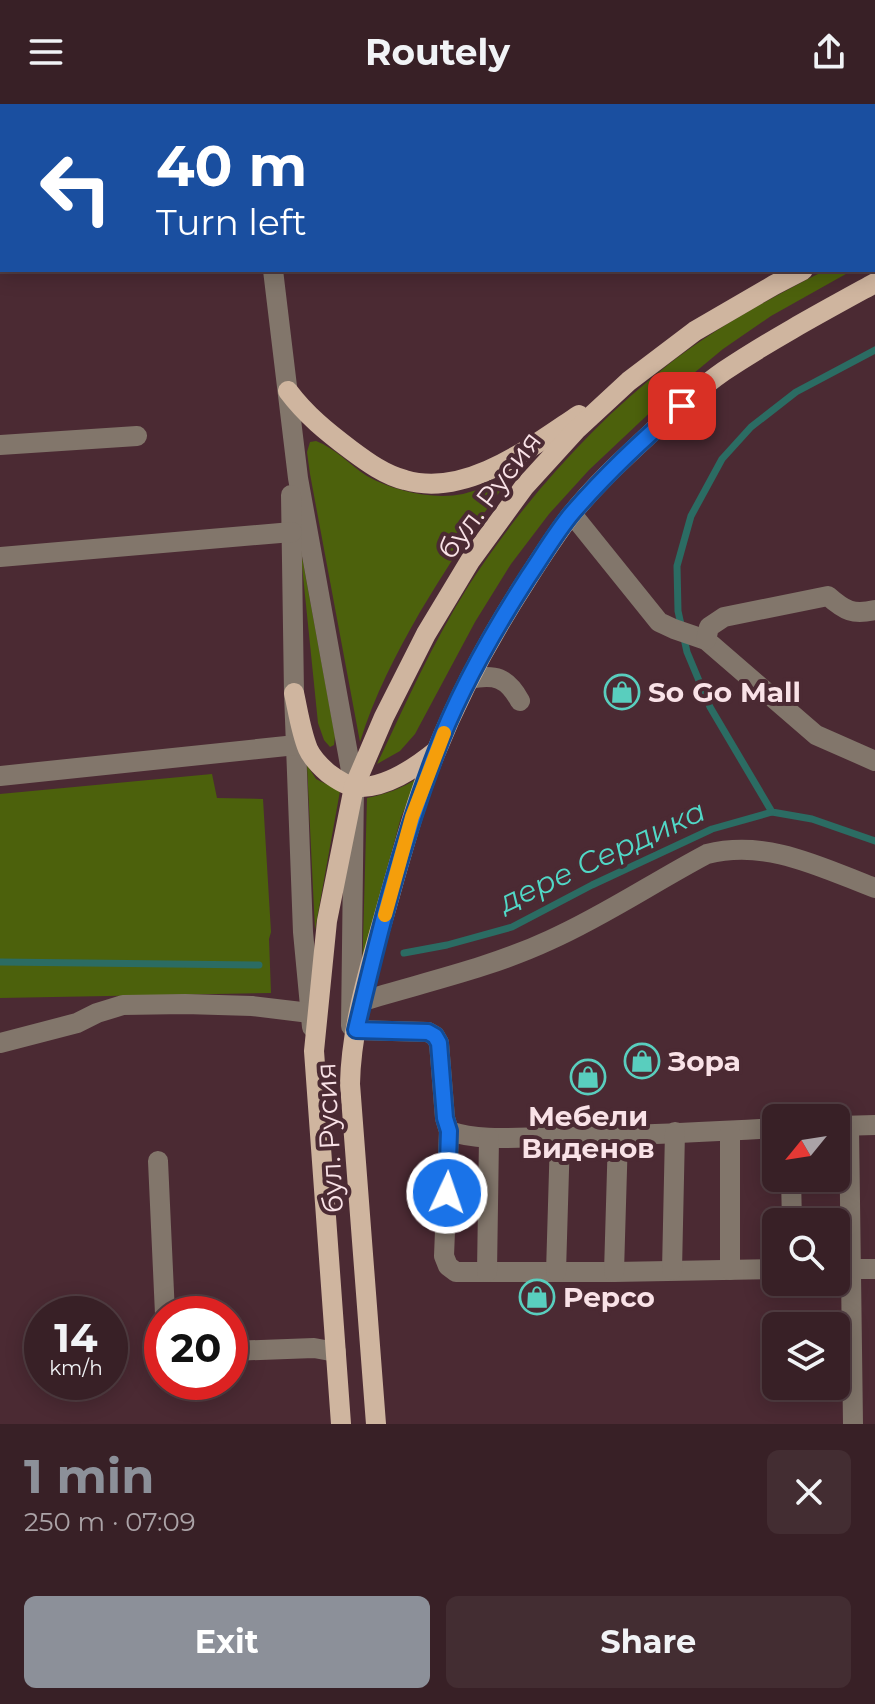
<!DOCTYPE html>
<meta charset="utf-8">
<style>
:root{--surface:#382026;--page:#432d32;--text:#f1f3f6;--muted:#aba3a7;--line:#523e43;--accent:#8c9099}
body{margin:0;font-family:Montserrat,sans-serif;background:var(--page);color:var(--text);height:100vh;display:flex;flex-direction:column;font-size:30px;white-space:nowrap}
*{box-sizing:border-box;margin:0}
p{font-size:26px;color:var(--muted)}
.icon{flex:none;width:44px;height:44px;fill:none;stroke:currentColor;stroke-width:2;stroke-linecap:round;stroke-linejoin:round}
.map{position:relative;height:1320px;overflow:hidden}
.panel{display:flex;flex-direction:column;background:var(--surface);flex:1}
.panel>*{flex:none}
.banner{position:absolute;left:0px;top:0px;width:876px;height:168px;box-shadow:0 4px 20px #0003,0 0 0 2px var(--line);background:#1a4fa0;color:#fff;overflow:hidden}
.needle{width:52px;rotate:240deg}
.controls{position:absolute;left:762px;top:1000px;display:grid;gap:16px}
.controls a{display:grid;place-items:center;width:88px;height:88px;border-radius:12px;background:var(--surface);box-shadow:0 4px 20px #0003,0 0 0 2px var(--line);font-size:40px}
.speed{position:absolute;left:24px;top:1192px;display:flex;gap:16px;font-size:40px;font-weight:700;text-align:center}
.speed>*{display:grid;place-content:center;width:104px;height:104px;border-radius:50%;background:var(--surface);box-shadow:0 4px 20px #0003,0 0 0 2px var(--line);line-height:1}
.speed small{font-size:20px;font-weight:400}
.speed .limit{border:12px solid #d22;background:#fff;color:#111}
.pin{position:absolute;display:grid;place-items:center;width:68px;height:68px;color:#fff;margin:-34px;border-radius:16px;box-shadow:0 4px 12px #0006}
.me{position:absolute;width:88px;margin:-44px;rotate:3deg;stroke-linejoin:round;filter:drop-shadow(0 0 6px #0008)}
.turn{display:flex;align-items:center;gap:28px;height:168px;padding:0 24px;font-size:36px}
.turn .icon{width:104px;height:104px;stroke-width:2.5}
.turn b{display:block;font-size:56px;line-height:68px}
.round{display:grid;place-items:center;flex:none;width:84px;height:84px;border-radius:12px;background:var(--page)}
.headline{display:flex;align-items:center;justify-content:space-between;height:136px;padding:0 24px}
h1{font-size:48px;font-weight:700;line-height:60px;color:var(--accent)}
.cta{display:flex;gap:16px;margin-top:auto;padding:16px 24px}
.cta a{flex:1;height:92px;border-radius:12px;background:var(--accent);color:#fff;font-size:32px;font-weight:700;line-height:92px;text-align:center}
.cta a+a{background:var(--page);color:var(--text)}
header{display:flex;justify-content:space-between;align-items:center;height:104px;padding:0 24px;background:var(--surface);font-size:36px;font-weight:700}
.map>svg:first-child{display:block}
.grass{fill:#4c610c}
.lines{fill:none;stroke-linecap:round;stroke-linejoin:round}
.stream{stroke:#2b6c63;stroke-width:7}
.minor{stroke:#82766b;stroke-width:20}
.major{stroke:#cfb59f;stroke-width:20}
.route-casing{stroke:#114b97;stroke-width:20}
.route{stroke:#1a73e8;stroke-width:14}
.slow{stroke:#f59e0b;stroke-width:14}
.labels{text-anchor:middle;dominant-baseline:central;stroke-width:8;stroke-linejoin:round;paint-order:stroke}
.street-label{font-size:28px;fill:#f9e2e7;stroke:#4b2a33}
.poi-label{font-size:28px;font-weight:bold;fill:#f9e2e7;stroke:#4b2a33;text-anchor:start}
.water-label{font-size:30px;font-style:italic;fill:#51d8c7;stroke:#4b2a33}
</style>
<header><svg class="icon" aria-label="menu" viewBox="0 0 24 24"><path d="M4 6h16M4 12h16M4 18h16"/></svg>Routely<svg class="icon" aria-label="share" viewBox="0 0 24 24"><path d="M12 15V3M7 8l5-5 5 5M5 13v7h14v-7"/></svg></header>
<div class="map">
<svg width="875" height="1320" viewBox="0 0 875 1320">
<rect width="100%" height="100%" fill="#4b2a33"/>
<g class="grass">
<path d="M826,166H853L771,212L723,245L676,284L589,366L549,410L511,460L475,518L415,630L400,647L377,660C406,599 433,538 469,481C522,399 592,320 669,260C717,223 772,193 826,166Z"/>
<path d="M316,337C335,344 350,361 367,372C393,387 433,396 463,390C479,386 494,379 510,374C477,417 448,461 420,508C396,550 374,592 360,638L310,370L307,348L310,338Z"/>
<polygon points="300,442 335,632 334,641 330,643 324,636 318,619"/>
<polygon points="307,661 316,675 340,687 315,826"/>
<polygon points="212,670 217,694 263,695 271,828 269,835 271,889 0,894 0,690"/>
<path d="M418,674L401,713L373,817L362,872L367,694C386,690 401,685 418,674Z"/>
</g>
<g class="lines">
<g class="stream">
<polyline points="875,246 796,288 751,323 722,355 691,412 677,462 678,507 687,548 710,603 772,708 812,715 875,737"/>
<polyline points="404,849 447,841 512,823 592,781 712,725 772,708"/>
<polyline points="0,858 259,861"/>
</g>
<g class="minor">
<polyline points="146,2 150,0"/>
<polyline points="301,2 305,0"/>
<polyline points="0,83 2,82"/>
<polyline points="273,166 298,374 354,683 351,922"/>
<polyline points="0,341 137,332"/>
<polyline points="291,391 294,589 303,828 312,923"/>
<polyline points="572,410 659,518 674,525 706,536 816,631 875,657"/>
<polyline points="0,453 292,428"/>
<path d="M706,536L709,523L724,513L828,492C845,507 853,511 875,506"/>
<path d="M469,575C495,570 507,573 520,597"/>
<polyline points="0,672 296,641"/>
<path d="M363,897C425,878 490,864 550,836C604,812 654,778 707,750C767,735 820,763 875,784"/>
<path d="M356,926L428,928L435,932L439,939L445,1014L449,1027C482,1038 519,1033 554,1033C628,1032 702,1028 776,1024"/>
<polyline points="0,939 77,919 97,909 123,901 185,900 252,902 310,909"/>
<polyline points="839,1022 875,1021"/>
<polyline points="849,1022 853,1320"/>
<polyline points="449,1027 444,1152 448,1162 456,1168 614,1168 776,1165"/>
<polyline points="158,1057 165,1210"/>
<polyline points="791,1074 792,1118"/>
<polyline points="836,1165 875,1165"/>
<polyline points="672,1166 675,1028"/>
<polyline points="730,1166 730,1027"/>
<polyline points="487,1168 489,1034"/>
<polyline points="556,1168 560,1033"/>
<polyline points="614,1168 618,1032"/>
<polyline points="230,1247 314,1244 336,1248"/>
</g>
<g class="major">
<polyline points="874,130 875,129"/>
<path d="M288,287C306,311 327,328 351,346C367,358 385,371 405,376C466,394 531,343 579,311"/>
<path d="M294,589C298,607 301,628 308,645C312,654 320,662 328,669C336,675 346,682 356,683C385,685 415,664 436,647"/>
<polyline points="341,1320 314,947 327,817 354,683 384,613 426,530 470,457 524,383 576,326 629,277 695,227 774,181 803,166"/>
<path d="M376,1320L350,980C351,916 376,842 393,780C406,735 418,691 436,648C460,588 491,531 526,477C540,455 554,433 570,412C594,382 622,356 650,330C673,308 698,285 724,267C772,235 824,207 875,179"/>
</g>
</g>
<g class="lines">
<g class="route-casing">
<path id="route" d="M447,1089L449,1027L445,1014L439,939L435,932L428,928L356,926C378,833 401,740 435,651C458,588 492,529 528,473C543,451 556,428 573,408C606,370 643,335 682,302"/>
</g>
<use href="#route" class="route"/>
<polyline class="slow" points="385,811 412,713 444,629"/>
</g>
<defs>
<g id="shop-ring" transform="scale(1.8)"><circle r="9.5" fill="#4b2a33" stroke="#59cebe" stroke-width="1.5"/><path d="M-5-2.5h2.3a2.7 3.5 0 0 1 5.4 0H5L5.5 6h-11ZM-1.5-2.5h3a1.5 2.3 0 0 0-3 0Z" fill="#59cebe"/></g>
</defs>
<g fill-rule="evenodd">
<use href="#shop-ring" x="622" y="588"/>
<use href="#shop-ring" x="642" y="957"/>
<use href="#shop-ring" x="588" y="973"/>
<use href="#shop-ring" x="537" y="1193"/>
</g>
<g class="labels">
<g class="street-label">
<text transform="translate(489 391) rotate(-53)">бул. Русия</text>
<text transform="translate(329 1034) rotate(-93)">бул. Русия</text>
</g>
<g class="poi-label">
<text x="648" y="588">So Go Mall</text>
<text x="668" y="957">Зора</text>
<text x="588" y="1012" text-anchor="middle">Мебели<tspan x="588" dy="32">Виденов</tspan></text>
<text x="563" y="1193">Pepco</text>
</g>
<g class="water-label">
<text transform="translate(602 752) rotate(-25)">дере Сердика</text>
</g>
</g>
</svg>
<div class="controls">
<a><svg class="needle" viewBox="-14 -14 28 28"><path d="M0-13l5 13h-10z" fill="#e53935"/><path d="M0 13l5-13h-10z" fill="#aba3a7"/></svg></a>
<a><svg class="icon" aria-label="search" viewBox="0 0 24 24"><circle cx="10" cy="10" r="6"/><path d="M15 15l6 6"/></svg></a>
<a><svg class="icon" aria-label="layers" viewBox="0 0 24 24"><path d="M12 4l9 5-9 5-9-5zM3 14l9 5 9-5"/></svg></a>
</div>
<div class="speed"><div>14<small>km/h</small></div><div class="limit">20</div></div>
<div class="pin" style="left:682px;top:302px;background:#d93025"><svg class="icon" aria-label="arrive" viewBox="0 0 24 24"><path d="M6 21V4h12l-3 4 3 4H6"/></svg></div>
<svg class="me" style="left:447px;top:1089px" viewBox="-20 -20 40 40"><circle r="17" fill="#1a73e8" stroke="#fff" stroke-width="3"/><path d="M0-11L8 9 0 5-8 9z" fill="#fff"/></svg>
<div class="banner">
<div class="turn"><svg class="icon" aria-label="left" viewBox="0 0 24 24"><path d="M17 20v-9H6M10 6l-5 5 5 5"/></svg><div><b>40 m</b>Turn left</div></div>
</div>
</div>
<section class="panel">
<div class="headline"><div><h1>1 min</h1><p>250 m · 07:09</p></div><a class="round"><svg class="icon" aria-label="close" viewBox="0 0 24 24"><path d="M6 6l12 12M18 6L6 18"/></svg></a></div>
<div class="cta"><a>Exit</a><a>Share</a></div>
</section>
